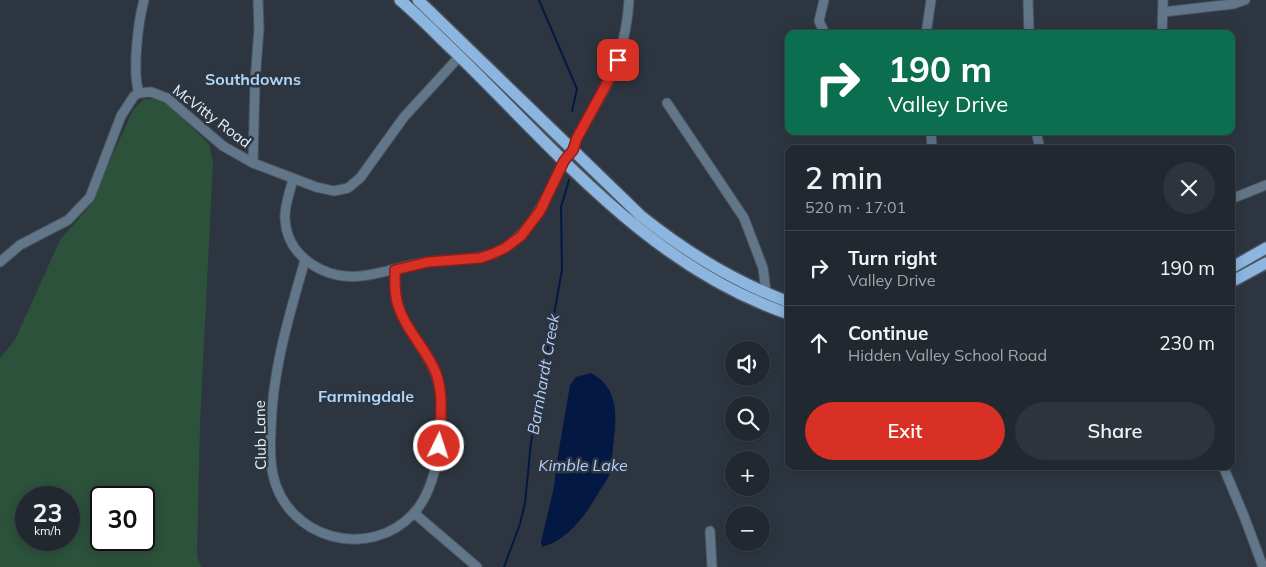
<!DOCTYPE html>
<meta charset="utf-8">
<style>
:root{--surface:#222830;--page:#2e343c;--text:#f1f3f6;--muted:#a2a6ab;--line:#3f444c;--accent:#d93025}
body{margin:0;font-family:Mulish,sans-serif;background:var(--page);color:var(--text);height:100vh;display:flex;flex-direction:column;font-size:19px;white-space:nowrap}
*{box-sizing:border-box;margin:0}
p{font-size:16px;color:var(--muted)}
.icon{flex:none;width:28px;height:28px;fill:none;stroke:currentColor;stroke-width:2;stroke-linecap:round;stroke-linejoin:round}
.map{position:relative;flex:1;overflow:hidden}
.details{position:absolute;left:785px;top:145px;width:450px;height:325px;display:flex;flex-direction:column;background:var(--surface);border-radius:10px;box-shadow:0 2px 12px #0003,0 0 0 1px var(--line)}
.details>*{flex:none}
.top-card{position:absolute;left:785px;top:30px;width:450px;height:105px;border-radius:10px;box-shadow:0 2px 12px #0003,0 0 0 1px var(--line);background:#0b6e4f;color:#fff;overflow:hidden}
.buttons{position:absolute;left:725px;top:341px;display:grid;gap:10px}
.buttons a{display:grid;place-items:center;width:45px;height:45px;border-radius:50%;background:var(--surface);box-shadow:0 2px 12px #0003,0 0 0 1px var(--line);font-size:25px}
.speed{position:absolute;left:15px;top:486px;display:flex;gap:10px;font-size:25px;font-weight:700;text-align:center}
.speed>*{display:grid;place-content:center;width:65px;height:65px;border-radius:50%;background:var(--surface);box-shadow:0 2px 12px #0003,0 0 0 1px var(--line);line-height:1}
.speed small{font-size:12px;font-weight:400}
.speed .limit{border:2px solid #111;border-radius:8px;background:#fff;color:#111}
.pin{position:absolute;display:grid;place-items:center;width:42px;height:42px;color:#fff;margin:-21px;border-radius:10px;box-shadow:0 2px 8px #0006}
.me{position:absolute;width:55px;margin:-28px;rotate:4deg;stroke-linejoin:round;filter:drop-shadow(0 0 4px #0008)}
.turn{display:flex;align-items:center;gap:18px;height:105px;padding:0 20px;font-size:22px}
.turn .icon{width:65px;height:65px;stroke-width:2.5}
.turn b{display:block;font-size:35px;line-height:42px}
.round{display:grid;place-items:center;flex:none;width:52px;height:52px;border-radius:26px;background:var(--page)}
.overview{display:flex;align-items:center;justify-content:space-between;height:85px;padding:0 20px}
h1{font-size:30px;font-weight:600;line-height:38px}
.cta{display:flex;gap:10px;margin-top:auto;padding:10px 20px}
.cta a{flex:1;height:58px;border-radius:30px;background:var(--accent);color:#fff;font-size:20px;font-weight:600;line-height:58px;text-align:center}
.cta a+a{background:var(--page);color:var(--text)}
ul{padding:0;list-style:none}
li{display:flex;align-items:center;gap:15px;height:75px;padding:0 20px;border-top:1px solid var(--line)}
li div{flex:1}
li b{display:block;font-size:19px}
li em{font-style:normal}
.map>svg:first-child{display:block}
.green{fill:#2c523b;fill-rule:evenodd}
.water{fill:#041844}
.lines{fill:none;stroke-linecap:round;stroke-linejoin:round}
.stream{stroke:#041844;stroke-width:2}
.minor-casing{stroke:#4b545d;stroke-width:11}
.major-casing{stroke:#4b545d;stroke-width:14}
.minor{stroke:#62768a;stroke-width:9}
.major{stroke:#8cb5df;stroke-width:11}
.route-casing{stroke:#8d1f18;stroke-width:12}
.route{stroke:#d93025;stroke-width:9}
.labels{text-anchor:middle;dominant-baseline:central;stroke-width:5;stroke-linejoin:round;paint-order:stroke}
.street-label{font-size:15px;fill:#eaf0f6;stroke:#2d3640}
.neighbourhood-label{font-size:16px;font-weight:bold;fill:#b0d5f6;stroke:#2d3640}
.water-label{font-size:16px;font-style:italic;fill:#b4cdfb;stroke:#2d3640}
</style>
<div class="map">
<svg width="1266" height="567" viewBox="0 0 1266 567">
<rect width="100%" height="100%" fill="#2d3640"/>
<path class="green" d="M144,99H155L171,107L209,144L213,163L200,423L197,556L201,567H0V358L15,340L60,240L89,207L133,110ZM26,498H69V540H26ZM101,498H144V540H101Z"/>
<path class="water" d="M591,373C621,389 616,419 613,448C612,457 612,467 609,475C607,481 602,487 599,492C586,514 569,540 542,547L541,542L554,487L556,467L570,385L576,377Z"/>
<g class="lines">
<g class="stream">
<polyline points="539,0 577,89 572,111"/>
<polyline points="504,567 520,524 525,503 531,442 562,270 561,207 569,180"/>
</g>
<g class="minor-casing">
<g id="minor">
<polyline points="824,0 819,21 825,34"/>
<polyline points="1028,0 1029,34"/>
<polyline points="1163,12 1233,4 1245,0"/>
<polyline points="926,34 931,0"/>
<polyline points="1162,34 1163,0"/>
<path d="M139,93C132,72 138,22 144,0"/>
<polyline points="667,103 744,218 763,268 766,292"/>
<polyline points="931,131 932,149"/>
<polyline points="1036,131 1040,149"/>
<polyline points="253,163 255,82 259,28 258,0"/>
<path d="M293,179C290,192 284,206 285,219C287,257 325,280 361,276C383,274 404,265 427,262C455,258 482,263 507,246C537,225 547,193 564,163C566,158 570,155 572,150C575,146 575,141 578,136C591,111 609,87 618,59C624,40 628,20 629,0"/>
<polyline points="1231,199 1266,185"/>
<path d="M305,260C289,316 272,371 271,430C270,444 270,460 273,475C287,539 369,561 413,514C429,497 436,470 439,448C442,425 444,395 435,373C426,349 406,331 398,307C395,295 395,282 395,270"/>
<polyline points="0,262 20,245 68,220 90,197 121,116 134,96 139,93 151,92 167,98 223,146 253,163 316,187 334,191 348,188 360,178 404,117 459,57"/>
<polyline points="1223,466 1244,516 1263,567"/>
<polyline points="414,513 477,567"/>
<polyline points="710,531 712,567"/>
</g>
</g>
<g class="major-casing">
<g id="major">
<path d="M400,0C419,16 437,35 455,52C557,151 650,267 789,314"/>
<path d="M418,0L641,216C686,252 734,282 789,302"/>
<polyline points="1231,268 1266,248"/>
<polyline points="1231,282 1266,263"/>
</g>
</g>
<use href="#minor" class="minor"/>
<use href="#major" class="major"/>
</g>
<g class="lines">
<g class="route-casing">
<path id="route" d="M439,446C440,423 444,398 437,376C429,351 407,333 399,308C394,296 395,282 395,270L428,262L480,258L492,254L505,248L521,236L540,211L564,161L573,150L577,138L612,74L618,60"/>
</g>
<use href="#route" class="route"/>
</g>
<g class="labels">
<g class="street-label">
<text transform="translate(212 116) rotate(37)">McVitty Road</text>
<text transform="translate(260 435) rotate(-91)">Club Lane</text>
</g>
<g class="neighbourhood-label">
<text x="253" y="79">Southdowns</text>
<text x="366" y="396">Farmingdale</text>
</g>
<g class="water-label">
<text transform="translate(543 374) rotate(-80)">Barnhardt Creek</text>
<text x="583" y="465">Kimble Lake</text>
</g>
</g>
</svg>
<div class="buttons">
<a><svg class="icon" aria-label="sound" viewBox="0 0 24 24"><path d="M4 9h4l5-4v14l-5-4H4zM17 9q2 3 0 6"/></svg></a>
<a><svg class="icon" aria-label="search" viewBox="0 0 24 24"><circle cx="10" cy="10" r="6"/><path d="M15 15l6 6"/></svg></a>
<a>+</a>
<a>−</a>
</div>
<div class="speed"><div>23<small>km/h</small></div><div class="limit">30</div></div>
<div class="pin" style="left:618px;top:60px;background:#d93025"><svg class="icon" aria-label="arrive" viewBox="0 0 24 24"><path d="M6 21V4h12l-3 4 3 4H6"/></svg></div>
<svg class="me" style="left:439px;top:446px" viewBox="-20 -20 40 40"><circle r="17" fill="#d93025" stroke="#fff" stroke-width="3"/><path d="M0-11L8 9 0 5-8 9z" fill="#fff"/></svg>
<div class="top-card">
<div class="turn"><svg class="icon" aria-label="right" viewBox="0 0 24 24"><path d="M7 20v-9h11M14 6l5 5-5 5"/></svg><div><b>190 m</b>Valley Drive</div></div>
</div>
<section class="details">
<div class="overview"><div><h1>2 min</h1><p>520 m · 17:01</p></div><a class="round"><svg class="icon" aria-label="close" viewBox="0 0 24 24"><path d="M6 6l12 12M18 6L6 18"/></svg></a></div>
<ul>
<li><svg class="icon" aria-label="right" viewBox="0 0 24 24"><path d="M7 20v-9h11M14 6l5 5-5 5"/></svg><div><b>Turn right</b><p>Valley Drive</p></div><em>190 m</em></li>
<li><svg class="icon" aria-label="ahead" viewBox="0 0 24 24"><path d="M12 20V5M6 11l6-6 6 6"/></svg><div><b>Continue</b><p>Hidden Valley School Road</p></div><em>230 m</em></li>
</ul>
<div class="cta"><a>Exit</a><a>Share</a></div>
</section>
</div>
